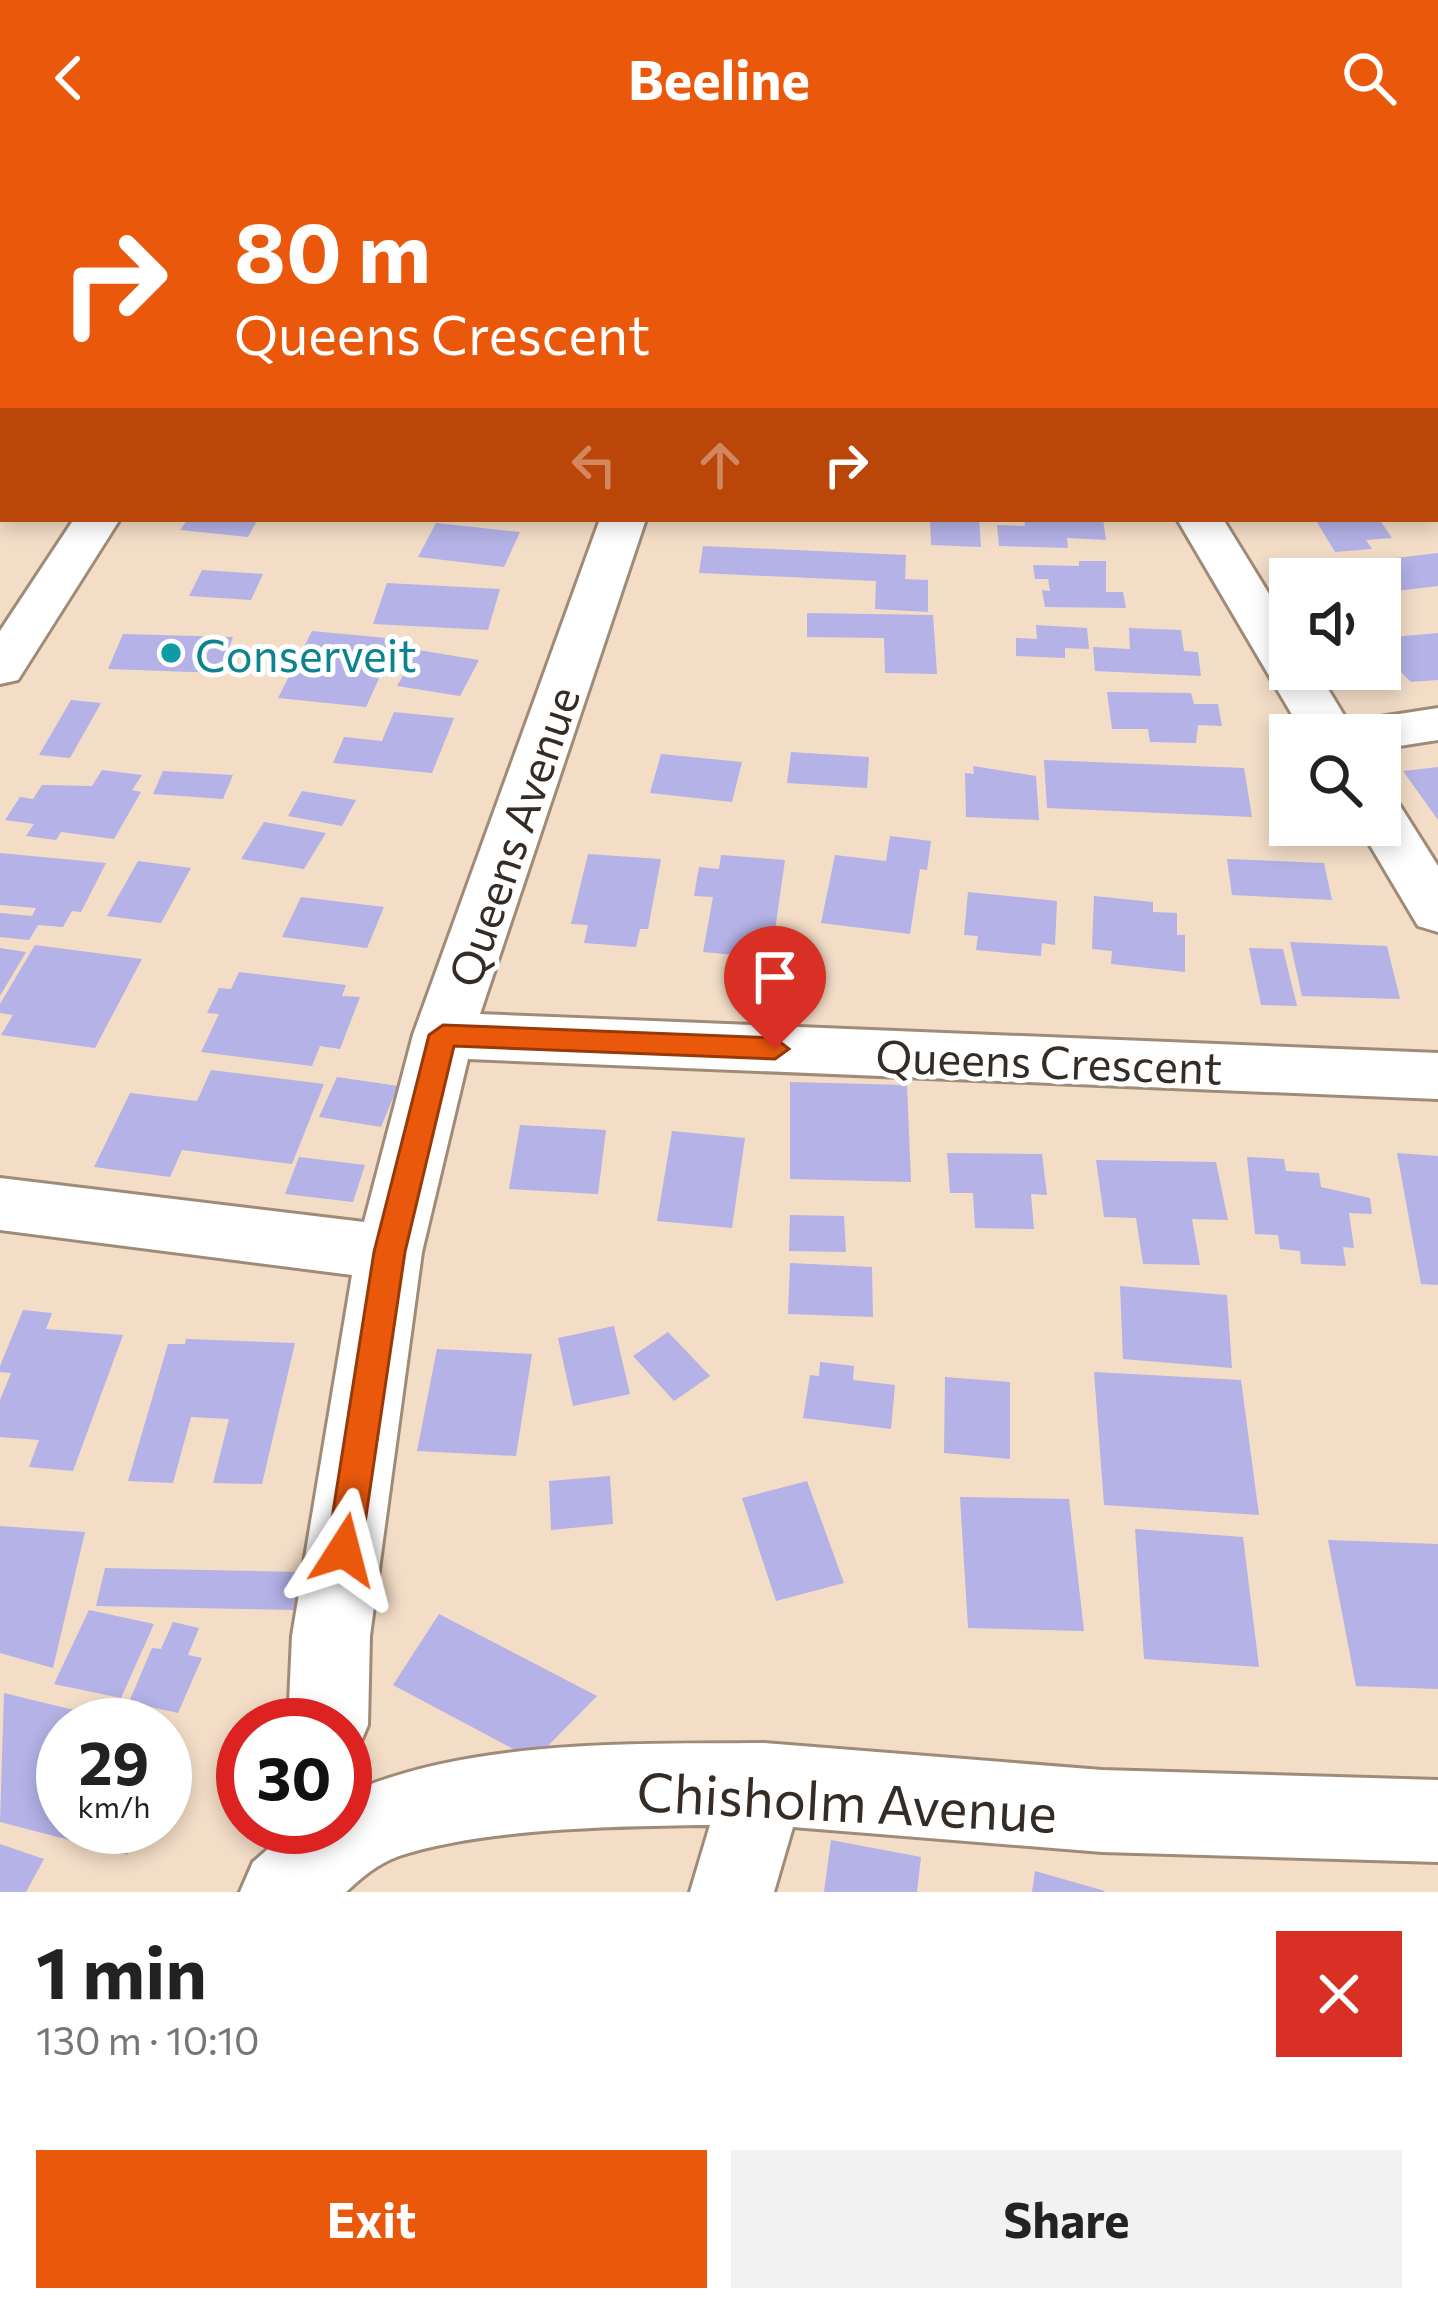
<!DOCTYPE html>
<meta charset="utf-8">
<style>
:root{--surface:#fff;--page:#f2f2f2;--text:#222;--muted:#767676;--accent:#ea580c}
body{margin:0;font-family:Commissioner,sans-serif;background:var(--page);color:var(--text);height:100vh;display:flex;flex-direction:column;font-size:45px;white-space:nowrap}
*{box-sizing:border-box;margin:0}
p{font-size:39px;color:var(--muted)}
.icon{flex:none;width:66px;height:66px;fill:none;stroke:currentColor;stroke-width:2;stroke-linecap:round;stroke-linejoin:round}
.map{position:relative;height:1736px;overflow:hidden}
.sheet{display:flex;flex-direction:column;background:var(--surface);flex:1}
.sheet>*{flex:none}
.guide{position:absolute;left:0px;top:0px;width:1440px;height:366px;box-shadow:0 6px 18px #0003;background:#ea580c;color:#fff;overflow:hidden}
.fabs{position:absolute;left:1269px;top:402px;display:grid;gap:24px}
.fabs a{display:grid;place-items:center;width:132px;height:132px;border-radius:0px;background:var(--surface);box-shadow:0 6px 18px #0003;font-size:60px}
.speed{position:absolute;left:36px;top:1542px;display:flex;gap:24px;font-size:60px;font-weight:700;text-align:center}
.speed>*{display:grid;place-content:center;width:156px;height:156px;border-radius:50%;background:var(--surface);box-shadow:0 6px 18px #0003;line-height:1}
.speed small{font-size:30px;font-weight:400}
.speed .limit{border:18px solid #d22;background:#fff;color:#111}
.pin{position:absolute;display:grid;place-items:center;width:102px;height:102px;color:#fff;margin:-123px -51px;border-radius:50% 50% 50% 0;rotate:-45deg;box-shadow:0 0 12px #0007}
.pin .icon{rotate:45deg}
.me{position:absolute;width:132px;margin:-66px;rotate:9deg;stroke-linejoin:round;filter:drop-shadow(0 0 9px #0008)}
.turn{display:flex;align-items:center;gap:42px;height:252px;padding:0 36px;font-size:54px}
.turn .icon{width:156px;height:156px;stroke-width:2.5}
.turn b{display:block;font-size:84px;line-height:102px}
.lanes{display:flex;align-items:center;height:114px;padding:0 36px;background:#0003;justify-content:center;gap:60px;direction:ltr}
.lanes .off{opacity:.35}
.round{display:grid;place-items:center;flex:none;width:126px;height:126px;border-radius:0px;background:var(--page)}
.summary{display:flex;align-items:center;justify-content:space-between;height:204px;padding:0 36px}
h1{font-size:72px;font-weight:700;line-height:90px}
.action{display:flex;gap:24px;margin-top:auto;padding:24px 36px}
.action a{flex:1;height:138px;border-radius:0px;background:var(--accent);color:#fff;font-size:48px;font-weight:700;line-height:138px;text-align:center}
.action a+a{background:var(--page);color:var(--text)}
header{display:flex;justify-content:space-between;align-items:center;height:156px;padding:0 36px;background:var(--accent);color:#fff;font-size:54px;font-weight:700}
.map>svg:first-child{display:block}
.building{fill:#b4b2e6}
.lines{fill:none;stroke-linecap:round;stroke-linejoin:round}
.minor-casing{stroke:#9f8b77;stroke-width:6}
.minor{fill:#fff;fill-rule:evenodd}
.route{fill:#ea580c;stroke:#983908;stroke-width:3}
.culture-dot{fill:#0f9aa8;stroke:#fff;stroke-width:4.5}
.labels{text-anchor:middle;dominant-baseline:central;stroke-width:10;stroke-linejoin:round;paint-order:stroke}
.culture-label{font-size:45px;fill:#0d838f;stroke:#fff;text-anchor:start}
.street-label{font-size:45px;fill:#352d25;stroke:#fff}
.near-street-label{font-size:54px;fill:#352d25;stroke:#fff}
</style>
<header><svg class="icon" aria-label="back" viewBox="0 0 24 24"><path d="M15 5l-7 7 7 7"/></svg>Beeline<svg class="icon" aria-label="search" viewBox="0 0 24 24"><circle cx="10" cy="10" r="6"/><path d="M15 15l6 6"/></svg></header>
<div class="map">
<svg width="1438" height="1736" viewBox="0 0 1438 1736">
<rect width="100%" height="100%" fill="#f3ddc7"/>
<g class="building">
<polygon points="188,363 258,363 248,381 180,374"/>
<polygon points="930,363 979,363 981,391 931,389"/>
<polygon points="1024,363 1103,363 1106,384 1067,382 1068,392 999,390 997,369 1025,370"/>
<polygon points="1315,363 1379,363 1392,382 1366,384 1372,393 1335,396"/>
<polygon points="436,367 520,376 504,411 418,401"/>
<polygon points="703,390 906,399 905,423 928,424 928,456 875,453 876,425 699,417"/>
<polygon points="1438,397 1438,430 1380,437 1380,423 1318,423 1310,412"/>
<polygon points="1079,405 1106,405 1106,436 1123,436 1126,452 1045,451 1042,434 1050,435 1048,423 1035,423 1033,409 1079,410"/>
<polygon points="202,414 263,418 251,444 189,440"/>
<polygon points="387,427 500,433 488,474 373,468"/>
<polygon points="807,457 933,459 937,518 885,517 884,482 807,481"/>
<polygon points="1036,469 1087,472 1089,493 1065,492 1065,502 1016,500 1016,482 1037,483"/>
<polygon points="1129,472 1181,474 1184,495 1198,496 1201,520 1095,515 1093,491 1130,493"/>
<polygon points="312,475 397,483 366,551 278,542"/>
<polygon points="1438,477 1438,524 1411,526 1380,495 1380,482"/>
<polygon points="123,478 233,481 220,517 108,513"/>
<polygon points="418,494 479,504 460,540 397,530"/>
<polygon points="1107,536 1191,537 1194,548 1218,548 1222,570 1198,569 1196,587 1150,586 1148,573 1112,573"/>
<polygon points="71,544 101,547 70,602 39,599"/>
<polygon points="394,556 454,562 432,617 333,607 344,581 382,585"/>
<polygon points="791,596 869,601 867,632 787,627"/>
<polygon points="661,598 742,606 732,646 650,637"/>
<polygon points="1044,604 1244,612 1252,661 1047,652"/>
<polygon points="973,610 1036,620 1039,664 966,661 965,617 974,618"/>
<polygon points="1438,611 1438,664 1403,615"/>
<polygon points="102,614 142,619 132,634 141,636 114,683 61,676 56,684 26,680 34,668 5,664 20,641 33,643 42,629 92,630"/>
<polygon points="163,615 233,619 223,643 153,638"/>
<polygon points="302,635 356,644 342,670 288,660"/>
<polygon points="264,666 326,677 304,713 241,703"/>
<polygon points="890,680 931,685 927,714 920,713 910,778 821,767 835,699 886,705"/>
<polygon points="0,697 106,707 81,756 72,755 63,771 38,769 29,784 0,781 0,757 32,760 36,752 0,749"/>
<polygon points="588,698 661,703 648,773 640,773 636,791 584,787 588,769 571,768"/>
<polygon points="721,699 785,704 771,802 703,796 713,741 694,740 699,711 719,713"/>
<polygon points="1227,703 1324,707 1332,744 1232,739"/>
<polygon points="138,705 191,712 161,767 107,760"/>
<polygon points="968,736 1057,745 1055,789 1042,787 1041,800 976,794 978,780 964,779"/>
<polygon points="1094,740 1153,746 1153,756 1177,757 1177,779 1185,779 1185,816 1111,808 1112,795 1092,793"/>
<polygon points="301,741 384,751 367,792 282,781"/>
<polygon points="1290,786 1387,790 1400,843 1302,840"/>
<polygon points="35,789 142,803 95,892 1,879 13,859 0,857 0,848"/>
<polygon points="0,792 26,796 0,840"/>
<polygon points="1249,792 1283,793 1297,850 1261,849"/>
<polygon points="239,816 346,829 342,840 360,841 340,893 320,890 312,910 201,896 219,858 207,857 219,832 231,833"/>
<polygon points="211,914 324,928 292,1008 182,994 170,1021 94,1011 130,937 197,945"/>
<polygon points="337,921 398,930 381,971 319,961"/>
<polygon points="790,926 907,929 911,1026 790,1023"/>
<polygon points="520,969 606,974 598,1038 509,1033"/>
<polygon points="672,975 745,982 732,1072 657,1065"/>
<polygon points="947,997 1042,998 1047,1039 1031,1038 1034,1073 975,1072 973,1037 950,1037"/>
<polygon points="1397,997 1438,1000 1438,1129 1421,1128"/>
<polygon points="299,1001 365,1009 353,1046 285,1038"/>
<polygon points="1247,1001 1284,1003 1286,1015 1319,1017 1321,1031 1370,1042 1372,1058 1349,1057 1354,1092 1343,1091 1346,1110 1301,1108 1300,1095 1280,1093 1278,1079 1255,1078"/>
<polygon points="1096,1004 1216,1006 1228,1064 1192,1063 1200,1109 1143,1108 1136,1062 1104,1061"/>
<polygon points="790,1059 844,1060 846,1096 789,1095"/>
<polygon points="790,1107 872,1111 873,1161 788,1158"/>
<polygon points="1120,1130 1227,1139 1232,1212 1123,1203"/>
<polygon points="23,1154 52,1157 46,1173 123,1179 73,1315 29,1311 39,1284 0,1281 0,1244 11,1217 0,1216 0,1210"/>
<polygon points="614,1170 630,1238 573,1250 558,1182"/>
<polygon points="668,1176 710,1220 674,1245 633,1200"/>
<polygon points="186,1183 295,1187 262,1328 213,1327 229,1263 191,1261 173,1327 128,1325 168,1188 185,1188"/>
<polygon points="437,1193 532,1198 516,1300 417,1295"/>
<polygon points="820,1206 854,1210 853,1224 895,1229 891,1273 803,1262 810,1219 819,1220"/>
<polygon points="1094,1216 1241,1224 1259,1359 1104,1349"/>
<polygon points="945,1221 1010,1226 1010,1303 944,1297"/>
<polygon points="610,1320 613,1368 551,1374 549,1325"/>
<polygon points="807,1325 844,1427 776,1445 742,1342"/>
<polygon points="960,1341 1069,1343 1084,1475 968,1472"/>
<polygon points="0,1370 85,1376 53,1512 0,1497"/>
<polygon points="1135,1373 1243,1381 1259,1511 1144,1503"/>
<polygon points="1328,1384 1438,1388 1438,1533 1356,1530"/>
<polygon points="105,1412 303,1416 296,1454 96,1450"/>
<polygon points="89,1454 154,1468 121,1542 54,1528"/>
<polygon points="439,1458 597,1540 534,1604 393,1529"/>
<polygon points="173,1466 199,1472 188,1499 202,1502 178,1557 129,1546 152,1492 161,1493"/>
<polygon points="4,1537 127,1567 63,1569 63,1671 139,1671 127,1699 0,1666"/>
<polygon points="831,1684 921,1701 917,1736 824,1736"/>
<polygon points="0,1688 44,1703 26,1736 0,1736"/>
<polygon points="1035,1715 1105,1735 1104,1736 1032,1736"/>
</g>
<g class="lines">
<g class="minor-casing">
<g id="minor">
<polygon points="720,0 756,0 719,3"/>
<polygon points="1102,0 1138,0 1101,3"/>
<rect x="1437" y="138" width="1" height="24"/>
<rect x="0" y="165" width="3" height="24"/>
<polygon points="74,363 120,363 18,524 0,528 0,475"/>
<polygon points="600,363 646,363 480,858 1438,897 1438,943 468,903 422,1096 370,1480 368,1569 356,1597 345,1602 345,1569 288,1569 292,1480 352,1119 0,1074 0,1022 364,1066 413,879"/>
<polygon points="1177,363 1223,363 1290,472 1290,513 1316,513 1348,566 1438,552 1438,584 1380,593 1380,579 1304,579"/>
<polygon points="1380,643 1399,648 1438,710 1438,776 1418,770 1358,669 1380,669"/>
<path d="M764,1587L1102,1614L1438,1624V1706L1102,1696L793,1671L774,1736H690L710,1669C619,1670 484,1672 399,1700C377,1708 362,1721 346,1736H240L253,1706L293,1671H345V1639C466,1583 632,1588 764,1587Z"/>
</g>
</g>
<use href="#minor" class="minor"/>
</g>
<polygon class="route" points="443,869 775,882 789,893 775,903 454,890 405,1096 361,1394 356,1406 344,1410 332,1406 327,1394 374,1096 429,879"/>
<circle class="culture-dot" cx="171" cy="497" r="12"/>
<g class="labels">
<g class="culture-label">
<text x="195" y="497">Conserveit</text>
</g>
<g class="street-label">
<text transform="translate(512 680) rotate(-71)">Queens Avenue</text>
<text transform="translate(1049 904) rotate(2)">Queens Crescent</text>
</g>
<g class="near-street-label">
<text transform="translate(847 1644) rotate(3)">Chisholm Avenue</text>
</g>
</g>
</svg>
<div class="fabs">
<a><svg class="icon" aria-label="sound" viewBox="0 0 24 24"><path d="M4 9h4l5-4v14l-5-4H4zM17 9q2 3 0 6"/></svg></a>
<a><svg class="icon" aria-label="search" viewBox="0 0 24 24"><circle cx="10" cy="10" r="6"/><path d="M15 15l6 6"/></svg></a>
</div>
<div class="speed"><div>29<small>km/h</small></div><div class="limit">30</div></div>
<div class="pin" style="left:775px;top:893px;background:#d93025"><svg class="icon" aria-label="arrive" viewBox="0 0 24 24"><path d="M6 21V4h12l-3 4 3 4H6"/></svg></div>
<svg class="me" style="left:344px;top:1394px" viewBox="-20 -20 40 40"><path d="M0-17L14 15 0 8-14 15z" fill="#ea580c" stroke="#fff" stroke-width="4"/></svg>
<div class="guide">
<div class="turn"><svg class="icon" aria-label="right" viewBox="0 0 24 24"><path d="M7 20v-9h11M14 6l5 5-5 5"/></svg><div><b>80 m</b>Queens Crescent</div></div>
<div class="lanes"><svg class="icon off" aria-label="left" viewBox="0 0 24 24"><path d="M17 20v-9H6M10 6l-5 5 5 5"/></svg><svg class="icon off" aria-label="ahead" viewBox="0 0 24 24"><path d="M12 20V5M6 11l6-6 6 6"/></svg><svg class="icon" aria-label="right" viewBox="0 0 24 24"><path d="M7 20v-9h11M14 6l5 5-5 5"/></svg></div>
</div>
</div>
<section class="sheet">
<div class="summary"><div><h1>1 min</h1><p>130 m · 10:10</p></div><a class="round" style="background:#d93025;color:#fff"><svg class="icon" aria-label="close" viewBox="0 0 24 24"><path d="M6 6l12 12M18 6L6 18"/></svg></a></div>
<div class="action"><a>Exit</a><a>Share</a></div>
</section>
